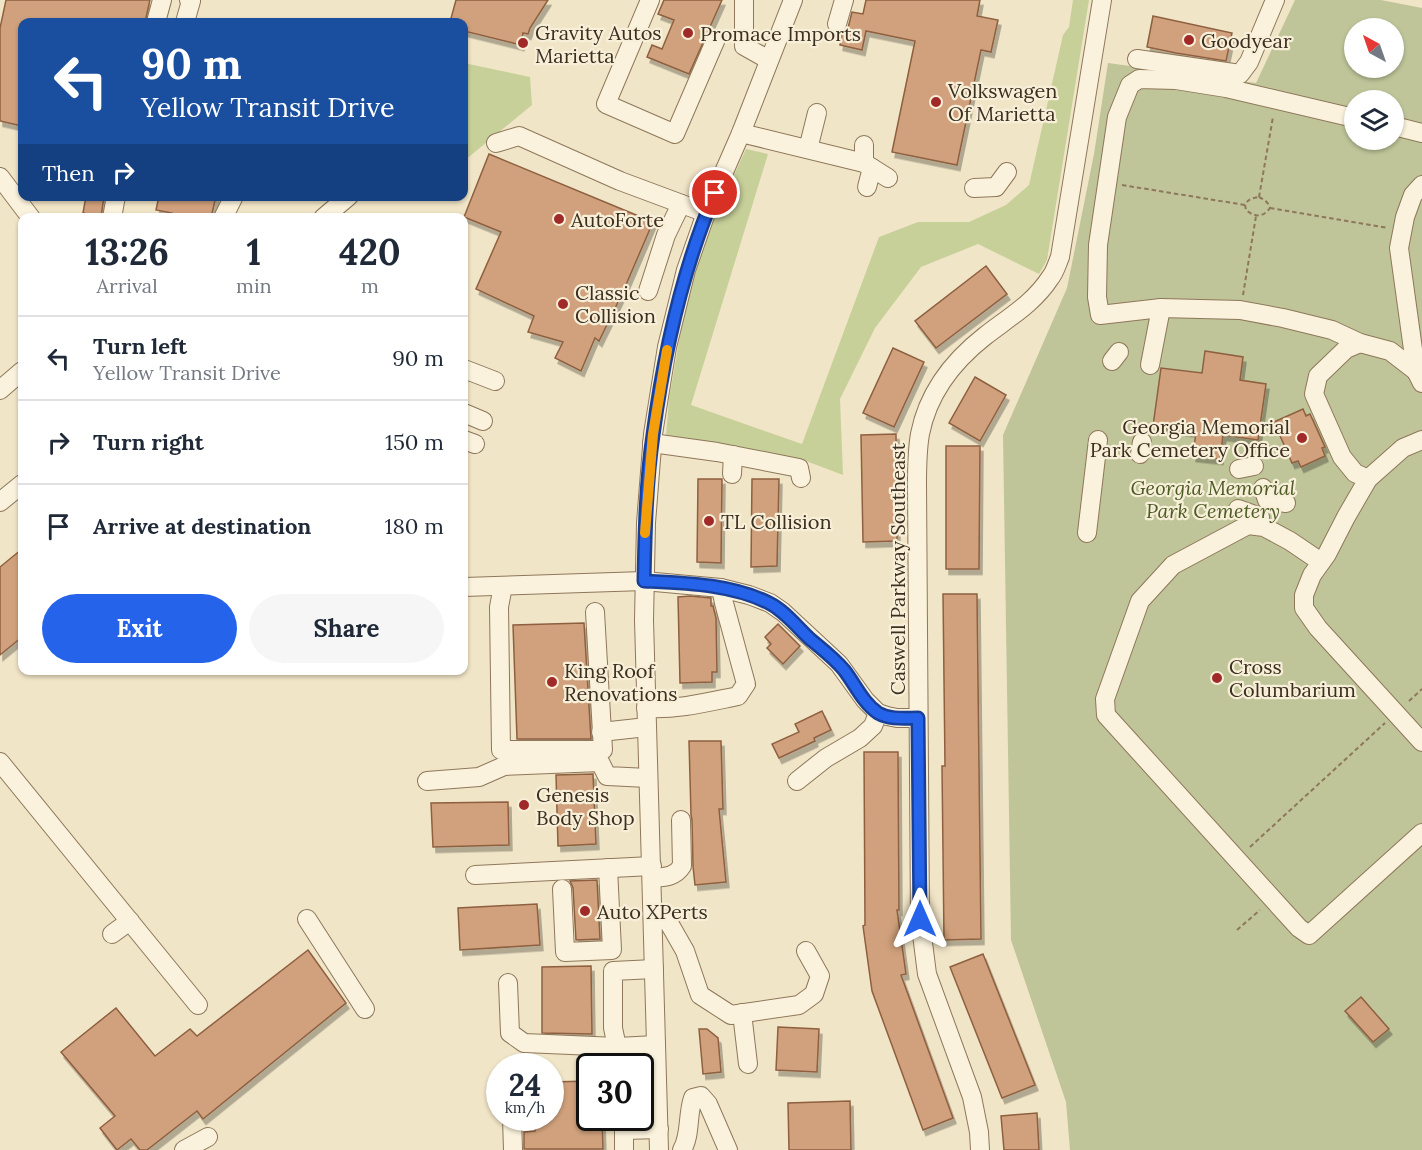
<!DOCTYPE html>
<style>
:root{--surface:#fff;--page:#f6f6f7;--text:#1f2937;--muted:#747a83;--line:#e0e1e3;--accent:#2563eb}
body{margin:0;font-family:Lora,serif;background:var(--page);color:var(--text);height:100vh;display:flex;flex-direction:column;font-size:22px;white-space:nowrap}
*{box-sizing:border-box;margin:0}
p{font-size:20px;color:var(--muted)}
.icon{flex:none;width:33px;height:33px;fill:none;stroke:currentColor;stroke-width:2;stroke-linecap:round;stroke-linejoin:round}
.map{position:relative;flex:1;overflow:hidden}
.side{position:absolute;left:18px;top:213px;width:450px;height:462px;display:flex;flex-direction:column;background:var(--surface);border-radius:12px;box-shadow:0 2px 4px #0004}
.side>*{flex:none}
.banner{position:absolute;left:18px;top:18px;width:450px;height:183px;border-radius:12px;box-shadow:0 2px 4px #0004;background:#1a4fa0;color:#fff;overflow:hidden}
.needle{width:39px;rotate:320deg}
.tools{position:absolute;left:1344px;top:18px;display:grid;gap:12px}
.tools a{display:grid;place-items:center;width:60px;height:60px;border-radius:50%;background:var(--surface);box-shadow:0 2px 4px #0004;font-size:30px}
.speed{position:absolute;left:486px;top:1053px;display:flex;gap:12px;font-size:30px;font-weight:700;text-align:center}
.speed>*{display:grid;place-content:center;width:78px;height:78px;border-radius:50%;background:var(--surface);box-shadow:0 2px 4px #0004;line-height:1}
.speed small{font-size:15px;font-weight:400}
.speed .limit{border:3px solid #111;border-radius:9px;background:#fff;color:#111}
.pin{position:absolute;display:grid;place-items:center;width:51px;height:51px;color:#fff;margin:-26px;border:3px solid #fff;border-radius:50%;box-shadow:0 2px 6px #0007}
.me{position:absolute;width:66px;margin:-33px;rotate:0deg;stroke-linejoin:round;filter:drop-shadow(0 0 4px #0008)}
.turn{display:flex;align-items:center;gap:21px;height:126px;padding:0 24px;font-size:27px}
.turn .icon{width:78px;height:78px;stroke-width:2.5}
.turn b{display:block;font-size:42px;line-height:51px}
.then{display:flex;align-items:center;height:57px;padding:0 24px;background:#0003;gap:12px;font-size:22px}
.eta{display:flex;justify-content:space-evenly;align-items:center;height:102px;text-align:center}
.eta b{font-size:36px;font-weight:700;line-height:42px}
.action{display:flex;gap:12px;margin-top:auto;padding:12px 24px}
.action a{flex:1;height:69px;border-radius:36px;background:var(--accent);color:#fff;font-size:24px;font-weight:700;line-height:69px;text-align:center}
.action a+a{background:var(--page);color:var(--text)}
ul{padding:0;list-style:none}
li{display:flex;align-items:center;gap:18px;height:84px;padding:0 24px;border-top:2px solid var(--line)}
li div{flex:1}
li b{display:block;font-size:22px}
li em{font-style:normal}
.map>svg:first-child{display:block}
.green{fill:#c8d09a}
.cemetery{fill:#bfc599;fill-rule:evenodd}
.building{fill:#d0a17c;stroke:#8e6040;stroke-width:1.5;filter:url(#shadow)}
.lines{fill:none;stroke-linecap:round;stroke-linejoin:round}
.minor-casing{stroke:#8e775b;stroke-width:20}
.path{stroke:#8e775b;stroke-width:2;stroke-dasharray:4.5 3;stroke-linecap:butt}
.minor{stroke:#faf2dc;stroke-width:18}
.route-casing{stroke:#184099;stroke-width:15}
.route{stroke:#2563eb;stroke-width:10}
.slow{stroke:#f59e0b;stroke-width:10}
.poi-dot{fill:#a02a28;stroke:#f7efd8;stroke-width:2}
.labels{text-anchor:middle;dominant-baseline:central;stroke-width:4.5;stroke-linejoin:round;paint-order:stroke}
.poi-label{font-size:20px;fill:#3d2f20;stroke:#f7efd8;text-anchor:start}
.park-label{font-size:20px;font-style:italic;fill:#4c5b25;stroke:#f7efd8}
.street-label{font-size:20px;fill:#3d2f20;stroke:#f7efd8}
</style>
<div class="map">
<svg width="1422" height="1150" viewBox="0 0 1422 1150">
<defs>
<filter id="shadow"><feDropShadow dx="3" dy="5.5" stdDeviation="0" flood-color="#0004"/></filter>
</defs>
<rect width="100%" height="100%" fill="#f1e5c7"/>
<g class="green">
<polygon points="1073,0 1089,0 1047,260 1039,274 978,244 921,267 875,328 840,399 843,475 798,458 666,436 669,399 687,295 715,216 746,149 768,154 691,405 802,444 879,237 918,222 969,222 1006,205 1029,185 1063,35 1069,27"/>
<polygon points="464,63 530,77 532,105 464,161"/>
</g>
<path class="cemetery" d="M1295,0H1381L1422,8V1150H1070L1066,1102L1011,940L1003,435L1067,288L1094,154L1108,63L1256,83ZM1354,28H1394V68H1354ZM1354,100H1394V140H1354Z"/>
<g class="building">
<polygon points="6,0 150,0 145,22 22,22 22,126 0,121 0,28"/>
<polygon points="456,0 548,0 530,28 528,34 523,33 521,45 464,31 464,22 450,22"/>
<polygon points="664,0 722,0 689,74 647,57 652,45 662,49 674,20 658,14"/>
<polygon points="866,0 980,0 977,16 998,20 991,52 981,50 957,165 892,152 915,41 866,31 862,50 840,45 842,34 848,28 852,12 863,14"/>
<polygon points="1153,16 1232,33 1226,61 1176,53 1147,47"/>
<polygon points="489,154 653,222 622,294 599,341 595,338 581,371 555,358 563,342 528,332 534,316 476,289 501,232 464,217"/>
<polygon points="86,196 104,196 101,217 83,213"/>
<polygon points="159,196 216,196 211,218 171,218 172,213 156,210"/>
<polygon points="986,266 1007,294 936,348 915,321"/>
<polygon points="893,348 924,362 894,427 863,413"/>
<polygon points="1205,351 1243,357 1240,380 1266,384 1258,440 1223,435 1220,459 1193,456 1196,432 1153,426 1161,368 1202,373"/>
<polygon points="975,377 1006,395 980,441 949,423"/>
<polygon points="1303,409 1306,416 1310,414 1325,447 1322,448 1325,456 1301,467 1298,461 1292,463 1274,422"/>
<polygon points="896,434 897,541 863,542 861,435"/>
<polygon points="946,446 980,446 979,569 946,569"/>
<polygon points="698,479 722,479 721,563 697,562"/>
<polygon points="752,479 779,479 777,566 751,567"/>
<polygon points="22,549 22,637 0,655 0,567"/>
<polygon points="943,594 977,594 981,939 944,940 942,766 945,766"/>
<polygon points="690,596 711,598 711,606 713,606 716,618 717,672 712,672 712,682 680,683 678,597"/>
<polygon points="584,623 591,739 517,739 513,625"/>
<polygon points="778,624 800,646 783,664 767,648 771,644 765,637"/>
<polygon points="822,711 831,730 814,738 815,741 779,758 772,744 799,732 795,724"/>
<polygon points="689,741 721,741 723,809 719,809 726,882 695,885 693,866 692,820 691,815"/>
<polygon points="864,752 898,752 899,910 897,910 906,974 901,975 953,1118 923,1130 872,991 863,926 865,925"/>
<polygon points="593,774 596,844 558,846 556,775"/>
<polygon points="508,802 509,845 433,847 431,803"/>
<polygon points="597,880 600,939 576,940 573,888 570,881"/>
<polygon points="537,904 540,945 460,950 458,908"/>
<polygon points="308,950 346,1003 203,1119 197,1111 147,1150 140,1150 131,1139 117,1150 100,1128 115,1116 61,1052 116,1008 155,1056 190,1029 197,1036"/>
<polygon points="983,954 1035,1085 1002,1098 950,967"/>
<polygon points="591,966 592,1034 542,1033 542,967"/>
<polygon points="1361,997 1389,1029 1373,1042 1345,1011"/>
<polygon points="778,1027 819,1029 817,1072 776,1070"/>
<polygon points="699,1029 707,1029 718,1038 721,1072 703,1074"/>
<polygon points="590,1081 590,1118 602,1118 603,1149 524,1149 524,1132 535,1131 534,1118 550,1118 550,1082"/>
<polygon points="850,1101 851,1150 789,1150 788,1103"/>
<polygon points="1037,1113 1039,1150 1004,1150 1001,1116"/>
</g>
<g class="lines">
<g class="minor-casing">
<g id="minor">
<polyline points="650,0 606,104 675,134 716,39"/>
<polyline points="744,0 744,46 769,60"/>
<polyline points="156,22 162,0"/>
<polyline points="185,22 191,1 189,0"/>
<polyline points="837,24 844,0"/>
<polyline points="1137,59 1240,74 1249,62 1275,0"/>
<polyline points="1354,118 1226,88 1176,80 1139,79 1130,85 1117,117 1098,245 1097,297 1100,315 1161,308 1240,310 1283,318 1332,330 1360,343 1390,351 1416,371"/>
<polyline points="1394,126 1422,133"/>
<polyline points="741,133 864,163 888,178"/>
<polyline points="496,143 519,136 620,181 706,213"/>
<polyline points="808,149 817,113"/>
<polyline points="864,163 864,145"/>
<polyline points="0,177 31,218"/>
<polyline points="1422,185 1413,195 1405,217 1399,248 1416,371 1422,383"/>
<polyline points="867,187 872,168"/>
<polyline points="974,188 996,187 1007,172"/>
<polyline points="112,218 116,196"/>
<polyline points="223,218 234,196"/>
<polyline points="323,218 349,196"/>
<polyline points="648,291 666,235 681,204"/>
<polyline points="1360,343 1346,349 1318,376 1314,394 1342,457 1355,473 1368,479"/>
<polyline points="1112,361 1119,352"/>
<polyline points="1150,365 1161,308"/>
<polyline points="464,369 495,381"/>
<polyline points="0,390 22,371"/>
<polyline points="464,413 483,421"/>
<polyline points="464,440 475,444"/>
<polyline points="1422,440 1403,448 1368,479 1346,517 1327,554 1312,575 1304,595 1304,608 1318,628 1422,742"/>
<polyline points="652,443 717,452 799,468 801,478"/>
<polyline points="1140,454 1142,442"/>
<polyline points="1239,469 1254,466"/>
<polyline points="732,474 733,455"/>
<polyline points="1263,488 1267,500 1286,503"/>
<polyline points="0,502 22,484"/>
<polyline points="1238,509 1260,517"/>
<polyline points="1087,533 1098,440"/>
<polyline points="1321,562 1290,541 1264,527 1248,525 1173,565 1140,601 1105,699 1106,715 1299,928 1309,935 1422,833"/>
<polyline points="503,586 499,607 501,750 603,750 595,612"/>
<polyline points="464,587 644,581 721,588 749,595 770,603 783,612 839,664 865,700 878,713 887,716 897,718 918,718"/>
<path d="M646,708C677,710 708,702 738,696L746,684L724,603L721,588"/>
<polyline points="601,732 647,727"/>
<polyline points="0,762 198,1005"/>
<polyline points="427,781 479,777 504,766 600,762 607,776 648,778"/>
<polyline points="797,781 826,758 860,738 873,726 878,713"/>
<polyline points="475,875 652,866"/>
<path d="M652,878C665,877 675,877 682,866L681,820"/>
<polyline points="562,889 565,952 612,950 608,868"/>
<polyline points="653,913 669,923 685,951 700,995 731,1015 799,1005 814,994 820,976 806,951"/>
<polyline points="307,919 365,1009"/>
<polyline points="112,934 130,921"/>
<polyline points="508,983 510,1033 524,1043 617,1047 656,1045"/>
<polyline points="742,1013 748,1064"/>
<polyline points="619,1066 617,1047 613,1028 613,971 654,969"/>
<polyline points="512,1118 513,1150"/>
<polyline points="624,1119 624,1150"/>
<polyline points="625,1130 659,1129"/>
<polyline points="184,1150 208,1137"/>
<polyline points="659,1150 644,620 646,523 653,434 667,347 686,270 706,213 741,133 793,0"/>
<path d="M682,1150C691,1135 687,1115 693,1098L701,1096L708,1104L728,1150"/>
<path d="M980,1150L979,1132L972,1097L927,974L920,919L917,485C917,468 917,451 920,434C928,393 953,361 985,336C1008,318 1034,303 1050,278C1055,272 1057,264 1060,257L1102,0"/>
</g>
</g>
<g class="path">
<polyline points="1122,185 1245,205"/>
<polyline points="1259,197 1273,117"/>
<path d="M1259,197C1265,200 1268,202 1270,208C1263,218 1254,217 1246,210L1245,205C1248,199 1252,198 1259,197Z"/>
<polyline points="1270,208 1388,228"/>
<polyline points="1243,295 1256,216"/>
<polyline points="1409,701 1422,689"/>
<polyline points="1250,847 1385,723"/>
<polyline points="1237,930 1260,910"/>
</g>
<use href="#minor" class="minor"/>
</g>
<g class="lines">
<g class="route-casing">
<path id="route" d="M715,193C682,270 664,352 653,435C646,483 645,532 644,581C685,583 731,584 769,603C785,611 797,627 810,639C822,649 834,658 844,670C855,684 863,703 878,713C890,720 906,718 918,718L920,919"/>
</g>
<use href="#route" class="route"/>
<polyline class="slow" points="645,533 653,434 667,350"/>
</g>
<g class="poi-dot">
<circle cx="688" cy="33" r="6"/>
<circle cx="1189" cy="40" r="6"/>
<circle cx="523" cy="43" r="6"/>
<circle cx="936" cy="102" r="6"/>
<circle cx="559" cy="219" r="6"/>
<circle cx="563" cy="304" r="6"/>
<circle cx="1302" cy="438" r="6"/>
<circle cx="709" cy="521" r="6"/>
<circle cx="1217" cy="678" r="6"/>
<circle cx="552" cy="682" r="6"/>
<circle cx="524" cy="805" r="6"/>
<circle cx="585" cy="911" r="6"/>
</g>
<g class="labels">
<g class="poi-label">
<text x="535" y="32">Gravity Autos<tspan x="535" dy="23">Marietta</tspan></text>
<text x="700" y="33">Promace Imports</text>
<text x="1201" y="40">Goodyear</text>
<text x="948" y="90">Volkswagen<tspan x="948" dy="23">Of Marietta</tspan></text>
<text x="571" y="219">AutoForte</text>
<text x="575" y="292">Classic<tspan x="575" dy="23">Collision</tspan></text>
<text x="1290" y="426" text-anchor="end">Georgia Memorial<tspan x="1290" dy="23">Park Cemetery Office</tspan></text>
<text x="721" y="521">TL Collision</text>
<text x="1229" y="666">Cross<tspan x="1229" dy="23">Columbarium</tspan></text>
<text x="564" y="670">King Roof<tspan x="564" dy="23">Renovations</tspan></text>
<text x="536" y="794">Genesis<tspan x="536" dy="23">Body Shop</tspan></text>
<text x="597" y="911">Auto XPerts</text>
</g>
<g class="park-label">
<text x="1213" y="487">Georgia Memorial<tspan x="1213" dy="23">Park Cemetery</tspan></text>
</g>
<g class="street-label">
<text transform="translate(897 569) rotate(-90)">Caswell Parkway Southeast</text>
</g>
</g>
</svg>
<div class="tools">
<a><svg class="needle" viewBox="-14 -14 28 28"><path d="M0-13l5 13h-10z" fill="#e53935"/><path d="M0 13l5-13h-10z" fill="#747a83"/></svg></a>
<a><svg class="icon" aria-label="layers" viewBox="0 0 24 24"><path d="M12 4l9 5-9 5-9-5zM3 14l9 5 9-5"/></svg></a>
</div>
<div class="speed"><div>24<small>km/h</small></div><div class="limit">30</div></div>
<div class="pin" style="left:715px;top:193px;background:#d93025"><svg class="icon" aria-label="arrive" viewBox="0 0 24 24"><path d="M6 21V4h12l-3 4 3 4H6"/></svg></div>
<svg class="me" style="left:920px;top:919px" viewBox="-20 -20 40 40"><path d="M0-17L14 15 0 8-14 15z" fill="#2563eb" stroke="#fff" stroke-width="4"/></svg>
<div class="banner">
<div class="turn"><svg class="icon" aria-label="left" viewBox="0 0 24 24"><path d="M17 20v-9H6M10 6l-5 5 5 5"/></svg><div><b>90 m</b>Yellow Transit Drive</div></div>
<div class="then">Then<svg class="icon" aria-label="right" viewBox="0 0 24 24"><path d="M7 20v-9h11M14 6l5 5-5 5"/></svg></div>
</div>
<section class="side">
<div class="eta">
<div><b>13:26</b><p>Arrival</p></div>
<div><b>1</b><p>min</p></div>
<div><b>420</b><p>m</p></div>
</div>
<ul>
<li><svg class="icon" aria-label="left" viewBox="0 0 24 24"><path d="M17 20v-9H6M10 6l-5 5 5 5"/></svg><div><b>Turn left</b><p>Yellow Transit Drive</p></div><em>90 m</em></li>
<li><svg class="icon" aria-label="right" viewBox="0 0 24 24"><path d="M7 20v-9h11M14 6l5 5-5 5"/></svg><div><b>Turn right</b></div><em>150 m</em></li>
<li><svg class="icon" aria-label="arrive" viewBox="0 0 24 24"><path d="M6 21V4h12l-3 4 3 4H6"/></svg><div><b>Arrive at destination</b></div><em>180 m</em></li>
</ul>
<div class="action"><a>Exit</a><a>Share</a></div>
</section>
</div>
